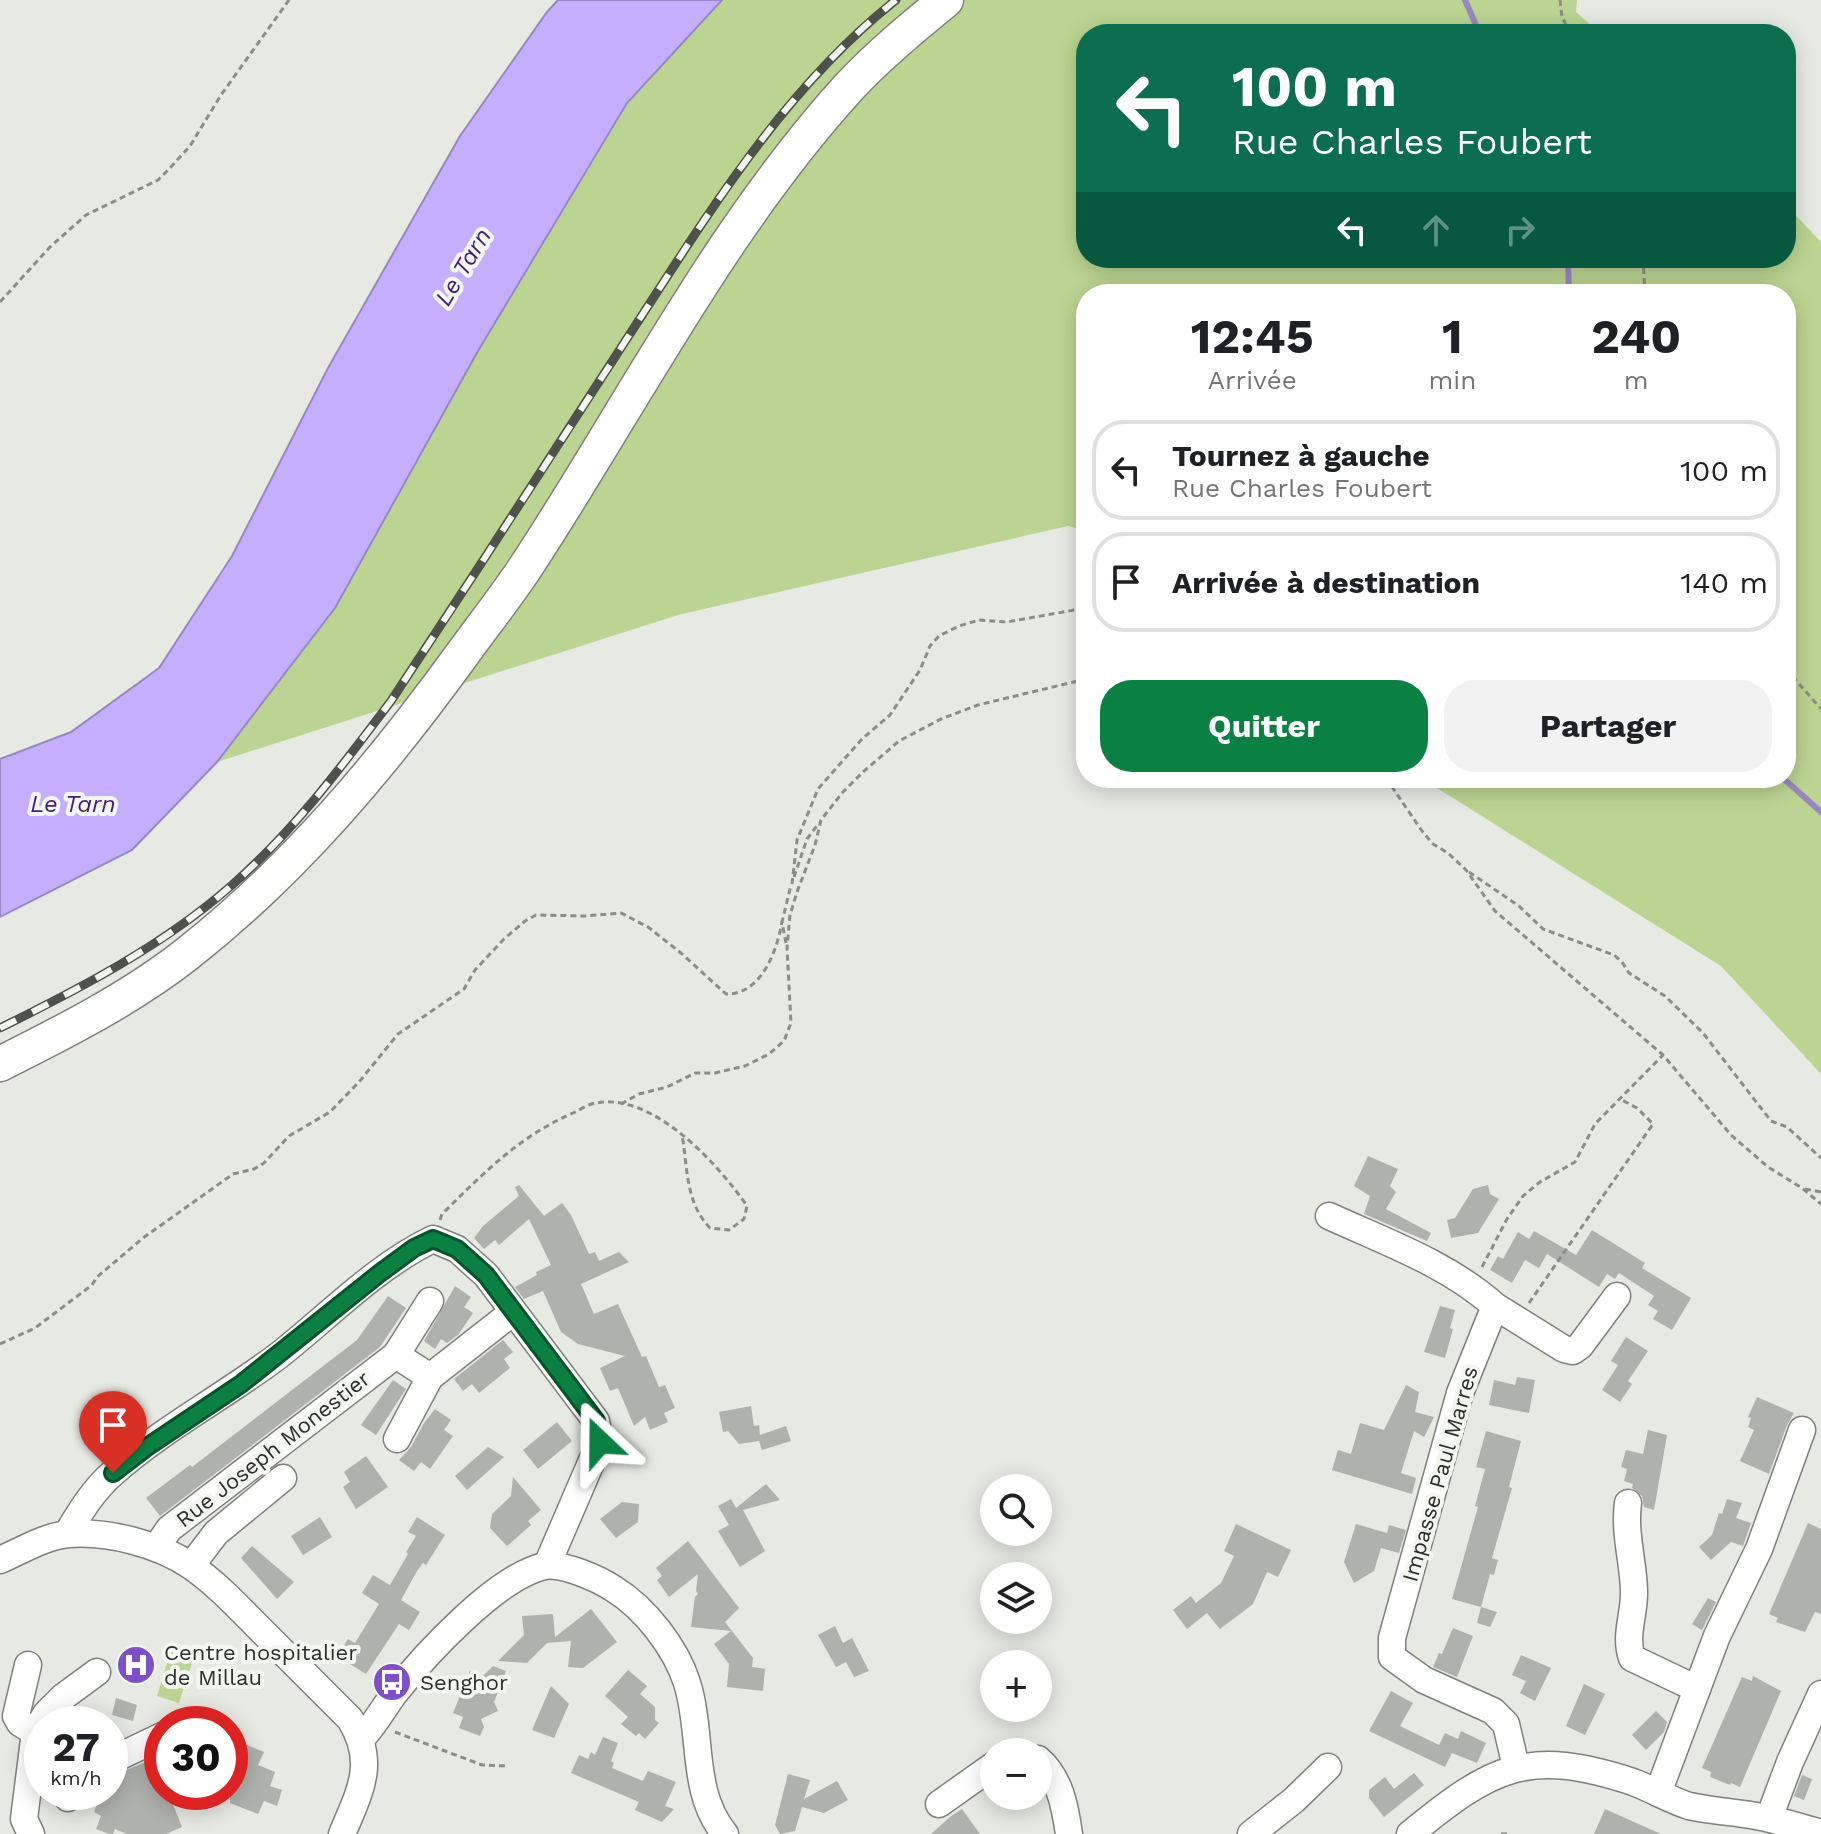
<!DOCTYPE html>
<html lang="fr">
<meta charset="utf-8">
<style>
:root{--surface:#fff;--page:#f2f2f2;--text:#202124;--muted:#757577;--line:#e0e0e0;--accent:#0b8043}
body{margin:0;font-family:"Work Sans",sans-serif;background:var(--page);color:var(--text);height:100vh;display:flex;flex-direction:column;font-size:30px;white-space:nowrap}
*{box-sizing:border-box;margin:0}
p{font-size:26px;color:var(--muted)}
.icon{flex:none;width:44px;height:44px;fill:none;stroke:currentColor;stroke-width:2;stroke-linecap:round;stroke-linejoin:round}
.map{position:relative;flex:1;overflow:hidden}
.sheet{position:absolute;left:1076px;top:284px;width:720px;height:504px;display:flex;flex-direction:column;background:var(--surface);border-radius:32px;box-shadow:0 4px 20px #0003}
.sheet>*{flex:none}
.hud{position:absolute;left:1076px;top:24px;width:720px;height:244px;border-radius:32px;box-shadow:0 4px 20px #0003;background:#0b6e4f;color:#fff;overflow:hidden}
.fabs{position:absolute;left:980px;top:1474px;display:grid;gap:16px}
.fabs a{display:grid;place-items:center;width:72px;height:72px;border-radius:50%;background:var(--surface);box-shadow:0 4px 20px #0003;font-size:40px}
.speed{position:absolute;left:24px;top:1706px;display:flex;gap:16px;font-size:40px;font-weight:700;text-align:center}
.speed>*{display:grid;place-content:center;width:104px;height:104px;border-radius:50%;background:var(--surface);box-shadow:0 4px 20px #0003;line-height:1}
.speed small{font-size:20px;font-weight:400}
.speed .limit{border:12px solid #d22;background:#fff;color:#111}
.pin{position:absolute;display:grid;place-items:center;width:68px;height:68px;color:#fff;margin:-82px -34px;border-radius:50% 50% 50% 0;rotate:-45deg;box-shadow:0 0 8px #0007}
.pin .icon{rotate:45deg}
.me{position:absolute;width:88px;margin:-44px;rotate:337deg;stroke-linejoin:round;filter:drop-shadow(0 0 6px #0008)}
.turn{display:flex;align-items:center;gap:28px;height:168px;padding:0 24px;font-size:36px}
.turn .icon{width:104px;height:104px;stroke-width:2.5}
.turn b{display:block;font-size:56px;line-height:68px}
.lanes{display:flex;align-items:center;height:76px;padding:0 24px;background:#0003;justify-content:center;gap:40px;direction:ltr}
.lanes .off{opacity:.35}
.eta{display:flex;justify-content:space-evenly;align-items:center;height:136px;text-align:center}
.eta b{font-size:48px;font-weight:700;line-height:56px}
.cta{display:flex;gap:16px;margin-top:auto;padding:16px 24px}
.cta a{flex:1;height:92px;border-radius:32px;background:var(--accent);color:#fff;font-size:32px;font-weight:700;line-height:92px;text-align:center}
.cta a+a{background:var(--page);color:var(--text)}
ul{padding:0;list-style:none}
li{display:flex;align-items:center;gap:24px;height:100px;margin:0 16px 12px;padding:0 8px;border:4px solid var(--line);border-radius:32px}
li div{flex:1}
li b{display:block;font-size:30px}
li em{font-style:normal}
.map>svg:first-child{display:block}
.green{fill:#bbd491}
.water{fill:#c6aeff;stroke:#9888c0;stroke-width:2}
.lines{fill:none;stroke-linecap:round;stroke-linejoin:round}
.stream{stroke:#9888c0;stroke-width:6}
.building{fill:#afb1ac}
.minor-casing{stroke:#7f817c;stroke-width:29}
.major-casing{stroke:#7f817c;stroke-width:37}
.path{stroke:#8c8d89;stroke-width:3;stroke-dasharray:6 4;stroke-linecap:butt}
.minor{stroke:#fff;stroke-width:26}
.major{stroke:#fff;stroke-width:34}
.rail-casing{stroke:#4f514d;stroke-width:9}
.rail{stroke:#f4f6f0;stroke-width:6;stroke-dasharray:18;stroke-linecap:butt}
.route-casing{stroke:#07532c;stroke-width:20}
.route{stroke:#0b8043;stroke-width:14}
.labels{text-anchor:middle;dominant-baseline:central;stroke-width:8;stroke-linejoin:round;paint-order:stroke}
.street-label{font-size:22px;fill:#2e2f2c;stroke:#f4f6f0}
.poi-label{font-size:22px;fill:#2e2f2c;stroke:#f4f6f0;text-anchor:start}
.water-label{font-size:24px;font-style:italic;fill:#421c77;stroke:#f4f6f0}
</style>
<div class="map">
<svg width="1821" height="1834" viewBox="0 0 1821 1834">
<rect width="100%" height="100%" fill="#e7e9e3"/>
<g class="green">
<polygon points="722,0 1577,0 1576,12 1601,34 1086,34 1086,258 1786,258 1786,205 1821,242 1821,1074 1721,966 1421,778 1786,778 1786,294 1086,294 1086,531 1068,526 678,615 217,762 335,608 478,351 627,102"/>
<polygon points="171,1650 194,1657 179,1703 157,1696"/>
</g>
<polygon class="water" points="558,0 722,0 627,103 478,351 335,608 217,762 132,850 0,917 0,759 71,732 159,668 232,556 328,368 460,136 547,12"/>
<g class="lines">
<g class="stream">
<polyline points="1465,0 1480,34"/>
<polyline points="1568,258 1569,294"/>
<polyline points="1783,778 1821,812"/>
</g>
</g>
<g class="building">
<polygon points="1368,1156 1398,1169 1390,1186 1396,1192 1386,1209 1431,1233 1427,1241 1364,1214 1370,1196 1354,1186"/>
<polygon points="519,1185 544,1216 562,1203 571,1215 589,1254 595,1252 599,1261 619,1252 629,1262 581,1284 594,1314 618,1304 642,1357 646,1356 659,1387 665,1385 675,1408 664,1413 668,1422 650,1430 645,1417 634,1426 618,1388 610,1391 600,1368 625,1356 578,1344 561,1332 543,1291 524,1299 515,1287 537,1275 536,1272 551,1265 529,1219 499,1245 495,1240 484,1249 474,1238 483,1226 519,1196 515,1187"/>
<polygon points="1488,1185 1490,1194 1499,1199 1478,1233 1451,1238 1447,1220 1455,1218 1473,1189"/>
<polygon points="1592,1230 1645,1263 1642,1268 1691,1298 1672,1330 1653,1319 1658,1311 1648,1305 1654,1296 1619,1273 1615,1279 1607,1274 1599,1287 1547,1254 1539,1268 1525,1260 1512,1283 1490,1270 1498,1256 1503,1259 1518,1232 1529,1239 1534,1231 1576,1255"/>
<polygon points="455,1286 471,1297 464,1307 473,1313 458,1335 447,1343 441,1339 435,1349 424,1341"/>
<polygon points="388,1296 406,1308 380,1347 160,1516 146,1498 190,1465 192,1467 357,1340"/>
<polygon points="1440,1306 1455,1310 1450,1328 1453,1329 1445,1358 1424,1352"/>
<polygon points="1626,1337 1648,1351 1628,1381 1632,1384 1620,1402 1602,1390 1618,1365 1611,1361"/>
<polygon points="503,1340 513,1352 504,1359 510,1368 479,1393 472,1384 463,1391 454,1379"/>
<polygon points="1517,1377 1535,1380 1529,1413 1489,1405 1494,1380 1515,1385"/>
<polygon points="393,1380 406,1389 376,1435 361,1425"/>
<polygon points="1406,1385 1419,1392 1415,1412 1434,1417 1424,1437 1414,1431 1401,1473 1416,1478 1412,1494 1332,1470 1338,1450 1351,1454 1360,1423 1384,1430"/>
<polygon points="1757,1397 1794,1413 1787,1425 1769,1474 1740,1461 1754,1430 1748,1427 1751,1418 1748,1417"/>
<polygon points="751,1406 754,1426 759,1425 760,1435 786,1426 791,1441 762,1450 759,1441 739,1444 728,1431 723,1432 719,1412"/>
<polygon points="435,1409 451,1420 444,1430 453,1436 430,1469 421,1462 414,1471 399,1460 411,1447 424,1423"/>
<polygon points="557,1422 572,1441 538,1469 523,1450"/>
<polygon points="1648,1430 1667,1435 1654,1510 1644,1507 1642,1496 1632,1488 1633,1484 1624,1481 1627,1469 1621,1467 1626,1450 1643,1454"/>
<polygon points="1486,1431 1521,1441 1509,1487 1512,1488 1492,1558 1498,1560 1494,1575 1490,1574 1481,1607 1452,1599 1478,1507 1475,1506 1485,1469 1476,1467"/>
<polygon points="488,1447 504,1457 467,1490 455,1476"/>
<polygon points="366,1456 388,1487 356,1509 343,1487 350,1482 344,1472"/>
<polygon points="513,1477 541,1510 528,1521 531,1525 507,1546 490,1528 492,1514 511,1496"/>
<polygon points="766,1484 780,1500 743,1510 765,1551 740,1567 718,1531 729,1525 718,1506 731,1499 736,1508"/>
<polygon points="1727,1499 1742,1503 1736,1518 1751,1523 1743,1546 1731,1542 1711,1560 1699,1547 1712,1535 1719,1513 1722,1514"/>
<polygon points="622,1502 639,1504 638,1522 616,1538 600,1519"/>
<polygon points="320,1517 332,1537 303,1555 291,1536"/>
<polygon points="417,1517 445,1535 426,1565 423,1563 417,1571 401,1600 420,1612 409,1630 399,1624 366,1674 337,1656 348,1639 355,1643 379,1604 362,1593 373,1575 390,1585 408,1554 406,1552 416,1536 408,1532"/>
<polygon points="1808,1523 1821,1529 1821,1614 1815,1612 1805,1632 1776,1622 1778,1618 1769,1614"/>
<polygon points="1236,1524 1291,1550 1278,1577 1267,1572 1253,1604 1220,1629 1207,1613 1187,1629 1173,1610 1191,1596 1196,1603 1221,1583 1234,1556 1224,1551"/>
<polygon points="1356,1524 1387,1533 1389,1525 1406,1530 1399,1553 1381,1548 1374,1571 1354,1583 1344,1562"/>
<polygon points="688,1541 739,1608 725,1622 753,1658 752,1667 765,1669 763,1691 727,1687 729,1664 714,1644 731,1631 691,1627 695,1597 698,1594 696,1591 698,1574 669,1597 657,1580 662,1576 656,1568"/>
<polygon points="252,1546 294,1582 277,1599 241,1558"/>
<polygon points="1708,1598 1716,1602 1702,1630 1692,1624"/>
<polygon points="1481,1607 1497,1612 1490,1627 1477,1623"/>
<polygon points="591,1609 617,1642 583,1668 568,1667 571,1641 547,1643 527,1663 498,1661 524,1635 522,1616 553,1614 555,1637"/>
<polygon points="835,1626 843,1643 852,1638 869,1671 854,1677 846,1662 836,1667 818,1635"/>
<polygon points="1453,1628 1473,1636 1457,1677 1433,1667 1439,1653 1442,1654"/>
<polygon points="1521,1655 1551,1668 1535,1701 1520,1693 1526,1681 1512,1675"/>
<polygon points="493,1666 506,1671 494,1702 498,1711 481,1719 484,1727 480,1736 459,1728 463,1717 453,1713 470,1671 483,1676"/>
<polygon points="628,1670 647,1686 640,1694 655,1707 655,1720 659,1723 645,1739 639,1733 636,1736 621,1724 628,1717 605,1696"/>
<polygon points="1753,1676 1781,1691 1740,1787 1731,1783 1730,1785 1710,1777 1711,1772 1702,1768 1742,1677 1752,1681"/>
<polygon points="1584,1684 1605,1694 1585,1735 1566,1726"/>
<polygon points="551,1686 569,1704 554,1738 532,1730"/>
<polygon points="1391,1691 1413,1703 1400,1726 1439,1745 1445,1733 1458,1739 1461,1731 1486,1743 1477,1763 1452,1753 1445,1767 1369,1731"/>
<polygon points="116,1698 137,1705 133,1721 112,1715"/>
<polygon points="1656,1711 1667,1722 1664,1732 1646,1750 1632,1735"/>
<polygon points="603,1737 618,1743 611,1761 614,1763 612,1768 643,1781 648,1771 676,1782 665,1806 674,1809 662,1822 635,1810 639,1802 571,1773 579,1755 588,1759 591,1752 595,1755"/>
<polygon points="230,1738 264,1752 258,1765 275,1772 270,1786 282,1790 277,1806 264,1801 258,1814 230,1803"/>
<polygon points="162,1755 162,1792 168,1792 182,1827 166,1834 127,1834 115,1829 113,1834 109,1834 96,1829 101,1816 94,1812 102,1792 110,1792 110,1777"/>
<polygon points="1414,1773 1424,1785 1384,1817 1369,1798 1369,1790 1385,1777 1394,1789"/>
<polygon points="788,1774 810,1780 804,1799 837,1781 848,1800 824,1813 802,1807 795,1831 780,1834 775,1825"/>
<polygon points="1802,1775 1812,1779 1804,1800 1794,1796"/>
<polygon points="962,1809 980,1834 931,1834 951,1816"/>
<polygon points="1605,1809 1661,1834 1594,1834"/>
</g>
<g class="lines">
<g class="minor-casing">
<g id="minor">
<path d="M1329,1216C1386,1242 1448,1264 1495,1306L1460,1393L1392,1638V1657L1424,1680L1493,1711L1506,1724L1516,1767"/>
<polyline points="430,1301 396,1355 430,1377"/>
<polyline points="1495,1306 1564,1349 1573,1351 1580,1346 1617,1296"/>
<polyline points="397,1439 430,1377 513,1312"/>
<path d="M1628,1503C1624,1533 1633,1560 1634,1590C1635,1614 1624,1635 1632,1658L1697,1689L1717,1636L1759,1549L1802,1430"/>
<path d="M67,1534C80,1512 94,1489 114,1472C164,1428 225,1396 278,1356C328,1317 375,1267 433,1239L457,1249L486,1275L596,1421L600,1442L547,1565"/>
<polyline points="156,1548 169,1529 396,1355"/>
<path d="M0,1560C21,1551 45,1536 69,1534C108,1531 159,1544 191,1566C217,1584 238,1607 259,1628C289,1658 320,1689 350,1719C377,1763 360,1791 342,1834"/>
<polyline points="191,1566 216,1533 283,1478"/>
<polyline points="28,1665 16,1716 20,1723 35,1732"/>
<polyline points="189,1724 192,1723"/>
<path d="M362,1738C375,1724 383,1709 394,1694C424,1656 497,1576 545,1566C563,1563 599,1579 614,1589C645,1608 676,1648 687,1683C703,1733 690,1792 725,1834"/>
<path d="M1038,1759C1060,1778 1065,1806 1069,1834"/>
<polyline points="110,1761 162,1736"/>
<polyline points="1658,1793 1697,1689"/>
<polyline points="68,1798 75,1792"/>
<polyline points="939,1804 994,1765"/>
<polyline points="1769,1818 1790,1762 1821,1694"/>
<polyline points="31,1834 24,1819 35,1732 46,1714 63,1697 97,1672"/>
<polyline points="1251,1834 1294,1800 1328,1767"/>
<path d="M1410,1834C1492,1767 1527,1747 1633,1782C1652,1789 1670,1800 1689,1806C1711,1811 1734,1812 1756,1816C1778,1820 1799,1827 1821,1833"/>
</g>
</g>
<g class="major-casing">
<path id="major" d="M0,1064C64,1032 131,998 187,954C295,869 381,766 461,656C482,627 505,598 525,568C631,407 719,230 849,87C879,55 913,27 946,0"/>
</g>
<g class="path">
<polyline points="1560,0 1562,17 1571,34"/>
<polyline points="1643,258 1645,294"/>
<polyline points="0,302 50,247 86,215 158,180 170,168 190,146 221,95 289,0"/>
<polyline points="1786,669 1821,709"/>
<polyline points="1386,778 1422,831 1433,844 1448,853 1466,870 1495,911 1663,1055 1731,1135 1768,1167 1802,1188 1821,1204"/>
<polyline points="1469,872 1519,906 1543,929 1614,955 1622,962 1629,973 1665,996 1703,1033 1771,1121 1787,1127 1821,1158"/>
<polyline points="794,877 807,839 819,823"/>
<polyline points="792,884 797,840 818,789 862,739 890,715 920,670 930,646 939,636 959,626 979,620 1007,622 1086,608"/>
<polyline points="786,943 782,922 791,885"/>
<polyline points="621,1104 639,1094 667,1087 695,1073 715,1073 745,1066 769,1054 784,1041 791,1023 787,948 790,915 797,892 815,845 821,820 842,793 863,772 899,741 941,719 978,705 1086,679"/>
<polyline points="1805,1189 1821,1192"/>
<path d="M440,1220L442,1214C484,1173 518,1137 573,1113C580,1110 588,1104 596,1103C653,1092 718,1164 747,1206L744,1219L729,1230L710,1228C685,1202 688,1168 682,1135"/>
<polyline points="1482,1267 1507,1219 1523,1196 1540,1182 1575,1162 1595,1124 1663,1055"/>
<polyline points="1529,1303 1653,1124 1637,1108 1620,1099"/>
<path d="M0,1344L35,1328L92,1285L97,1277L143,1238L233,1174L254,1169L264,1163L289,1136L330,1112L359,1082L398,1034L464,989L475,970L504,939L525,921L536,915L585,916L621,913L648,927L681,953L726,994C761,995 777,951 782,922"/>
<polyline points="395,1732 482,1765 509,1766"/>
<polyline points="1501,1834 1508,1834"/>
</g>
<use href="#minor" class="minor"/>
<use href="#major" class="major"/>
<g class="rail-casing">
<path id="rail" d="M0,1028C81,988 164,945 232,885C294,831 342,766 391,701C470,581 548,461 626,340C705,219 781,91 896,0"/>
</g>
<use href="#rail" class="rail"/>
</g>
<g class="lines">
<g class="route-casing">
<polyline id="route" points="113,1473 147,1447 241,1384 380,1273 414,1248 433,1239 457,1249 486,1275 596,1421 600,1442"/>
</g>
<use href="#route" class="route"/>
</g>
<defs>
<g id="hospital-disc" transform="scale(2)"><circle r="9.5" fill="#7d50c9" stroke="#f4f6f0"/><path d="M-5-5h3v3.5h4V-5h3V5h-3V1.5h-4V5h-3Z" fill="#fff"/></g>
<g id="bus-disc" transform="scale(2)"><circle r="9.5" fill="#7d50c9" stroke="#f4f6f0"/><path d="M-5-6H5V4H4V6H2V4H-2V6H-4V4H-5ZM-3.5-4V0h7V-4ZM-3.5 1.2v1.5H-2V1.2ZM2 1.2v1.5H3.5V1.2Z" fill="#fff"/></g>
</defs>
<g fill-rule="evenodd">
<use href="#hospital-disc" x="136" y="1665"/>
<use href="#bus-disc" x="392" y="1682"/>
</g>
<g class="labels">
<g class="street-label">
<text transform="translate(273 1449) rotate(-38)">Rue Joseph Monestier</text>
<text transform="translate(1440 1474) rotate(-74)">Impasse Paul Marres</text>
</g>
<g class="poi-label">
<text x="164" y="1652">Centre hospitalier<tspan x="164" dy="25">de Millau</tspan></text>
<text x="420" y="1682">Senghor</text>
</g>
<g class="water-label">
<text transform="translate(463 267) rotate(-59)">Le Tarn</text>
<text x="73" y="804">Le Tarn</text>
</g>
</g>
</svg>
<div class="fabs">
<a><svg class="icon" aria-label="search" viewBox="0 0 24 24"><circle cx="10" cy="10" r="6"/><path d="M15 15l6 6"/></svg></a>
<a><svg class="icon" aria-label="layers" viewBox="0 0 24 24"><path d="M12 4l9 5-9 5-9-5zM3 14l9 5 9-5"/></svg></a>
<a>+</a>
<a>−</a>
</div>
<div class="speed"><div>27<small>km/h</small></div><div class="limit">30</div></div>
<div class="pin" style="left:113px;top:1473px;background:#d93025"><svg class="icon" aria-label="arrive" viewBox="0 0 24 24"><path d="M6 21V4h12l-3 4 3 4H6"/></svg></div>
<svg class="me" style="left:600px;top:1442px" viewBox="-20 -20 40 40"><path d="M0-17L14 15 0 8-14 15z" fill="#0b8043" stroke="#fff" stroke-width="4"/></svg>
<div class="hud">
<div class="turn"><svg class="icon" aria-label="left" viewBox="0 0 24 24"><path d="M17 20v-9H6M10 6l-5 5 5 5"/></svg><div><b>100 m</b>Rue Charles Foubert</div></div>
<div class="lanes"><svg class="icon" aria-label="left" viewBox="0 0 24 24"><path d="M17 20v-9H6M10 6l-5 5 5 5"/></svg><svg class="icon off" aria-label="ahead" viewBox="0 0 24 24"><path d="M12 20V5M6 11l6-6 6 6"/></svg><svg class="icon off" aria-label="right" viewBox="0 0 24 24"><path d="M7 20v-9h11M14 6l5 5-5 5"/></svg></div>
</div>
<section class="sheet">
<div class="eta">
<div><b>12:45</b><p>Arrivée</p></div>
<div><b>1</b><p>min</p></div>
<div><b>240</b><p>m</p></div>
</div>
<ul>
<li><svg class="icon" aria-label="left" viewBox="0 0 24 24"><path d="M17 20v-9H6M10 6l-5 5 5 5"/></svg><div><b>Tournez à gauche</b><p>Rue Charles Foubert</p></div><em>100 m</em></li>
<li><svg class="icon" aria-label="arrive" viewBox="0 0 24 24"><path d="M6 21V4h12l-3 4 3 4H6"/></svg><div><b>Arrivée à destination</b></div><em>140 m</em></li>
</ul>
<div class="cta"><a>Quitter</a><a>Partager</a></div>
</section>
</div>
